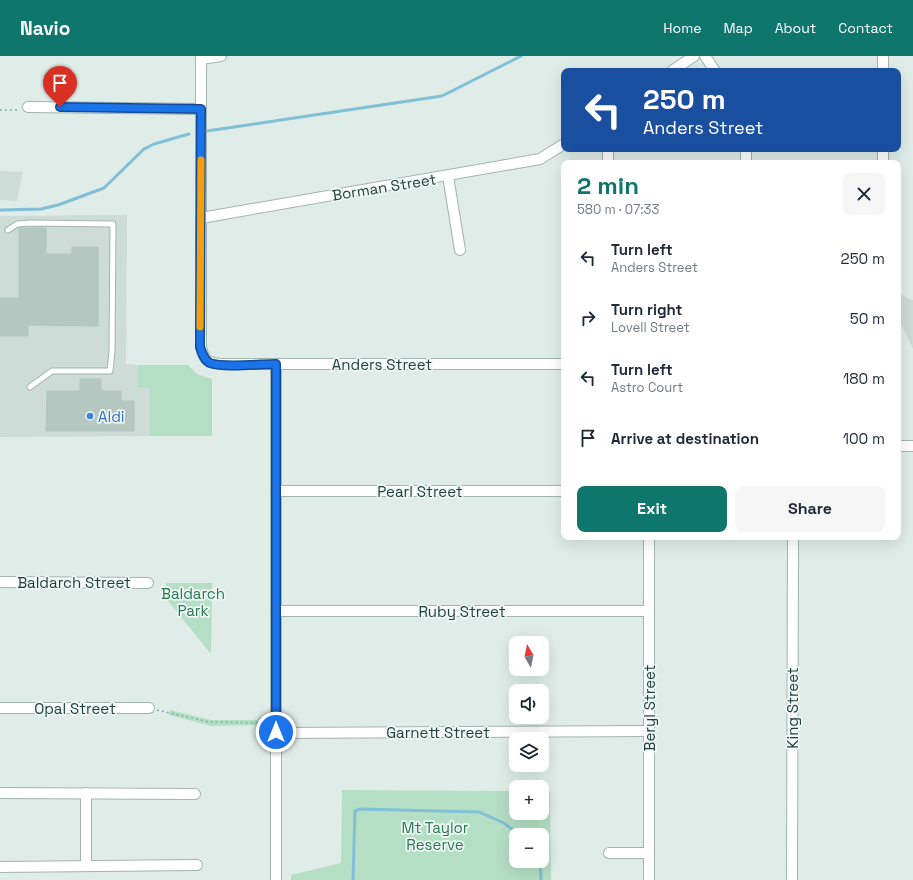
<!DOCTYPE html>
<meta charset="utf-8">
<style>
:root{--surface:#fff;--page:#f6f6f7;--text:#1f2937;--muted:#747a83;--accent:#0f766e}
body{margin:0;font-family:"Space Grotesk",sans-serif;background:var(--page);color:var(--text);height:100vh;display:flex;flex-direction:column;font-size:15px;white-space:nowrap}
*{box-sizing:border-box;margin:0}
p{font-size:13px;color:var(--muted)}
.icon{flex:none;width:22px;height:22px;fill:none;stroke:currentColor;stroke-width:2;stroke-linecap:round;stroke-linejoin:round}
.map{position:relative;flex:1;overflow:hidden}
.drawer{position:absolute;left:561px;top:104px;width:340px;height:380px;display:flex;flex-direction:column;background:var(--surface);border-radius:8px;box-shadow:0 4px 16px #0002}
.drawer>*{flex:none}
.guide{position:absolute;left:561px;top:12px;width:340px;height:84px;border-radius:8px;box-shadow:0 4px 16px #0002;background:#1a4fa0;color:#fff;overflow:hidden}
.needle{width:26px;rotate:351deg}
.fabs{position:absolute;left:509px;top:580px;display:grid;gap:8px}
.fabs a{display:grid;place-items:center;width:40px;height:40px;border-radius:8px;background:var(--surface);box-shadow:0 4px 16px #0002;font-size:20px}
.pin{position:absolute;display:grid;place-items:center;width:34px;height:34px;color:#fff;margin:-41px -17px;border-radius:50% 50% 50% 0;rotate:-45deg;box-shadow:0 0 4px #0007}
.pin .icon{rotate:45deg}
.me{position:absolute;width:44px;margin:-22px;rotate:0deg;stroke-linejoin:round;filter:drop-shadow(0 0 3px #0008)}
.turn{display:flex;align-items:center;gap:14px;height:84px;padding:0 16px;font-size:18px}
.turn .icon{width:52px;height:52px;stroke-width:2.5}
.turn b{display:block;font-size:28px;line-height:34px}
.round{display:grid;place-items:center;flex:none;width:42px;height:42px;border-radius:8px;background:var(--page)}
.summary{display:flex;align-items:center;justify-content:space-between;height:68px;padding:0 16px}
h1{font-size:24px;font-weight:800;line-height:30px;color:var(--accent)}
.primary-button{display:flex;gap:8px;margin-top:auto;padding:8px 16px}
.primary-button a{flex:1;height:46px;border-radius:8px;background:var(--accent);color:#fff;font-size:16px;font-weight:800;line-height:46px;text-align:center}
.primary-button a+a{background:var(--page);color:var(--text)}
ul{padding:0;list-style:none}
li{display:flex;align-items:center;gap:12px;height:60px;padding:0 16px}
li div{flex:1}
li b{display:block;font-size:15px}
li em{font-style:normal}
header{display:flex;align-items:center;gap:24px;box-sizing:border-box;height:56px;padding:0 20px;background:var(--accent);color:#fff}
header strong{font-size:19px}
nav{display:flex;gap:22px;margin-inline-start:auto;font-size:14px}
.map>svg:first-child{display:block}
.built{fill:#cddcd7}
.green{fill:#b5dfc5;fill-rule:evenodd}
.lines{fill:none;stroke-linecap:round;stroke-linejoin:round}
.stream{stroke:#81bfd6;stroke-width:3}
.building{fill:#b4c7c1;stroke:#b1c6bf}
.lane-casing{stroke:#a1b4af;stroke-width:7}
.street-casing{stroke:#a1b4af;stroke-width:12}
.path{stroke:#7cb2a8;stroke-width:1.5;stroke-dasharray:2 3;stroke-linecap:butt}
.lane{stroke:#fff;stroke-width:5}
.street{stroke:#fff;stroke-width:10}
.route-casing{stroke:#114b97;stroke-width:10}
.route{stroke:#1a73e8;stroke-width:7}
.slow{stroke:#f59e0b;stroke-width:7}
.shop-dot{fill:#3f7fe0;stroke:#eff8f5;stroke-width:1.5}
.labels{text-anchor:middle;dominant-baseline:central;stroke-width:3.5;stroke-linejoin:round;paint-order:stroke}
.street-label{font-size:15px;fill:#1e3d38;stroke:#eff8f5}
.shop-label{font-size:15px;fill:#366cbe;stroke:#eff8f5;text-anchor:start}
.park-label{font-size:15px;fill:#25774e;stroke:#eff8f5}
</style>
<header>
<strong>Navio</strong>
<nav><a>Home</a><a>Map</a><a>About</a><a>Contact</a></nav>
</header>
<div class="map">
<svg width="913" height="824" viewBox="0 0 913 824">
<rect width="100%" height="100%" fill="#dfece7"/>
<g class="built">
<polygon points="0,115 23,116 17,145 0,144"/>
<polygon points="127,159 126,308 138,309 138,331 150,331 150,380 0,381 0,160"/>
<polygon points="898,237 913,244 913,293 898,262"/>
</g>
<g class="green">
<polygon points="138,309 188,309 197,318 212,323 212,380 150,380 150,332 138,331"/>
<polygon points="166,527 212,527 211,598 165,541"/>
<polygon points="170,654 211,664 257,664 261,660 261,674 256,669 211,670 169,659"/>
<path d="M342,734L516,735V757H542V735H550L551,824H291V819L341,807ZM516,779H542V805H516Z"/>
</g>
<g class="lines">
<g class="stream">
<polyline points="207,75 442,40 521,0"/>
<polyline points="0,154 41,153 58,149 104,132 144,93 154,88 189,78"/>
<polyline points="540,805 541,824"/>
<polyline points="353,824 355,755 359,753 479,756 504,767 519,779"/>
</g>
</g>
<g class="building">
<polygon points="19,172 46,172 46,198 72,198 72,191 98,191 98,270 28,269 28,280 0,280 0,242 19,242"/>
<polygon points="80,323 101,323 101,335 121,335 121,345 134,345 134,375 46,375 47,335 80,335"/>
</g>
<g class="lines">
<g class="lane-casing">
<polyline id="lane" points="8,174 17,168 29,167 113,168 112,295 110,315 52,315 30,331"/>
</g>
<g class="street-casing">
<g id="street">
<path d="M201,0V291C204,304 206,306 220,308H564"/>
<polyline points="705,0 715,15"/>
<polyline points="883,0 883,15"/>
<polyline points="201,3 221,0"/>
<polyline points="672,15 694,0"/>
<polyline points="28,51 201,53"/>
<polyline points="608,93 608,107"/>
<polyline points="883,93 883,107"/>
<polyline points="746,107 746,93"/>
<polyline points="448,120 460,194"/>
<polyline points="201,162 540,103 564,88"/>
<polyline points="276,308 276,824"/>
<polyline points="898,390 913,390"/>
<polyline points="276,435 564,435"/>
<polyline points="649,481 649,824"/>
<polyline points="0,526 148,527"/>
<polyline points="276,555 649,555"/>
<polyline points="0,652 149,652"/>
<polyline points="276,677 649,675"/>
<polyline points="0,737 195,738"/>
<polyline points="609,797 649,797"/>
<polyline points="86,810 86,737"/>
<polyline points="0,811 197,809"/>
<polyline points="792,824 793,481"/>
</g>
</g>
<g class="path">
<polyline points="0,54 18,54"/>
<polyline points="157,654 209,666 266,667"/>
</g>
<use href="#lane" class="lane"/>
<use href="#street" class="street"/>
</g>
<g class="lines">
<g class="route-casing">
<path id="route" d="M60,51L201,53L200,291C202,297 204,304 210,307C222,312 261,308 276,308V676"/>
</g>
<use href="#route" class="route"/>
<polyline class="slow" points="200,271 201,104"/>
</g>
<circle class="shop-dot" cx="90" cy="360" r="4"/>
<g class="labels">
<g class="street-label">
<text transform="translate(384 131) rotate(-9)">Borman Street</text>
<text x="382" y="308">Anders Street</text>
<text x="420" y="435">Pearl Street</text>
<text x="74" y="526">Baldarch Street</text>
<text x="462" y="555">Ruby Street</text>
<text x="75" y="652">Opal Street</text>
<text transform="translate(649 652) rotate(-90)">Beryl Street</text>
<text transform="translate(792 652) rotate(-90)">King Street</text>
<text x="438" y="676">Garnett Street</text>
</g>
<g class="shop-label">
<text x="98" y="360">Aldi</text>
</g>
<g class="park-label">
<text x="193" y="537">Baldarch<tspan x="193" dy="17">Park</tspan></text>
<text x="435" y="771">Mt Taylor<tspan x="435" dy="17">Reserve</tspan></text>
</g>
</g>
</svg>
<div class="fabs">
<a><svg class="needle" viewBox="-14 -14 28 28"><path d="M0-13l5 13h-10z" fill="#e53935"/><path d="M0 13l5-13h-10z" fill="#747a83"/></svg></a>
<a><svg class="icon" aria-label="sound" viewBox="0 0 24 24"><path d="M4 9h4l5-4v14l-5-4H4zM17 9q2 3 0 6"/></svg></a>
<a><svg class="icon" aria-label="layers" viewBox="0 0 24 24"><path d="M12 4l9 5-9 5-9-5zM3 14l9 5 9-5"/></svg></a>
<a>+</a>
<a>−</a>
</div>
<div class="pin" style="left:60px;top:51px;background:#d93025"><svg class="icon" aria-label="arrive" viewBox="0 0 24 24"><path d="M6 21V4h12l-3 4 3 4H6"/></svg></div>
<svg class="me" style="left:276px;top:676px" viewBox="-20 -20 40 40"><circle r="17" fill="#1a73e8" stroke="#fff" stroke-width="3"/><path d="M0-11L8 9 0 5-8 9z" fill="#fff"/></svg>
<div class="guide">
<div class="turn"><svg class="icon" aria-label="left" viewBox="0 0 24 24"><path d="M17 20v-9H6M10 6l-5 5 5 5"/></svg><div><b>250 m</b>Anders Street</div></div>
</div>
<section class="drawer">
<div class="summary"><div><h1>2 min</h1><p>580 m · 07:33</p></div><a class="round"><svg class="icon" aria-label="close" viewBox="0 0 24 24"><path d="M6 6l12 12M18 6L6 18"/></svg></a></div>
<ul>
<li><svg class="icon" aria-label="left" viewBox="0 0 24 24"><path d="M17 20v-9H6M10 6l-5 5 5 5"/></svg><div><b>Turn left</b><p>Anders Street</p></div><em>250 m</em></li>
<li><svg class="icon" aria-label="right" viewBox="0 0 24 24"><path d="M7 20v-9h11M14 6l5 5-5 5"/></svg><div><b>Turn right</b><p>Lovell Street</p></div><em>50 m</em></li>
<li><svg class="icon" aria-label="left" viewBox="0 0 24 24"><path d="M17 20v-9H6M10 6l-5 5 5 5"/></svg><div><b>Turn left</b><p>Astro Court</p></div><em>180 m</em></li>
<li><svg class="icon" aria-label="arrive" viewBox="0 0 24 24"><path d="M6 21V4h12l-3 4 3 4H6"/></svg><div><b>Arrive at destination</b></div><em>100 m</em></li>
</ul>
<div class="primary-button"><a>Exit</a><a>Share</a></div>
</section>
</div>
